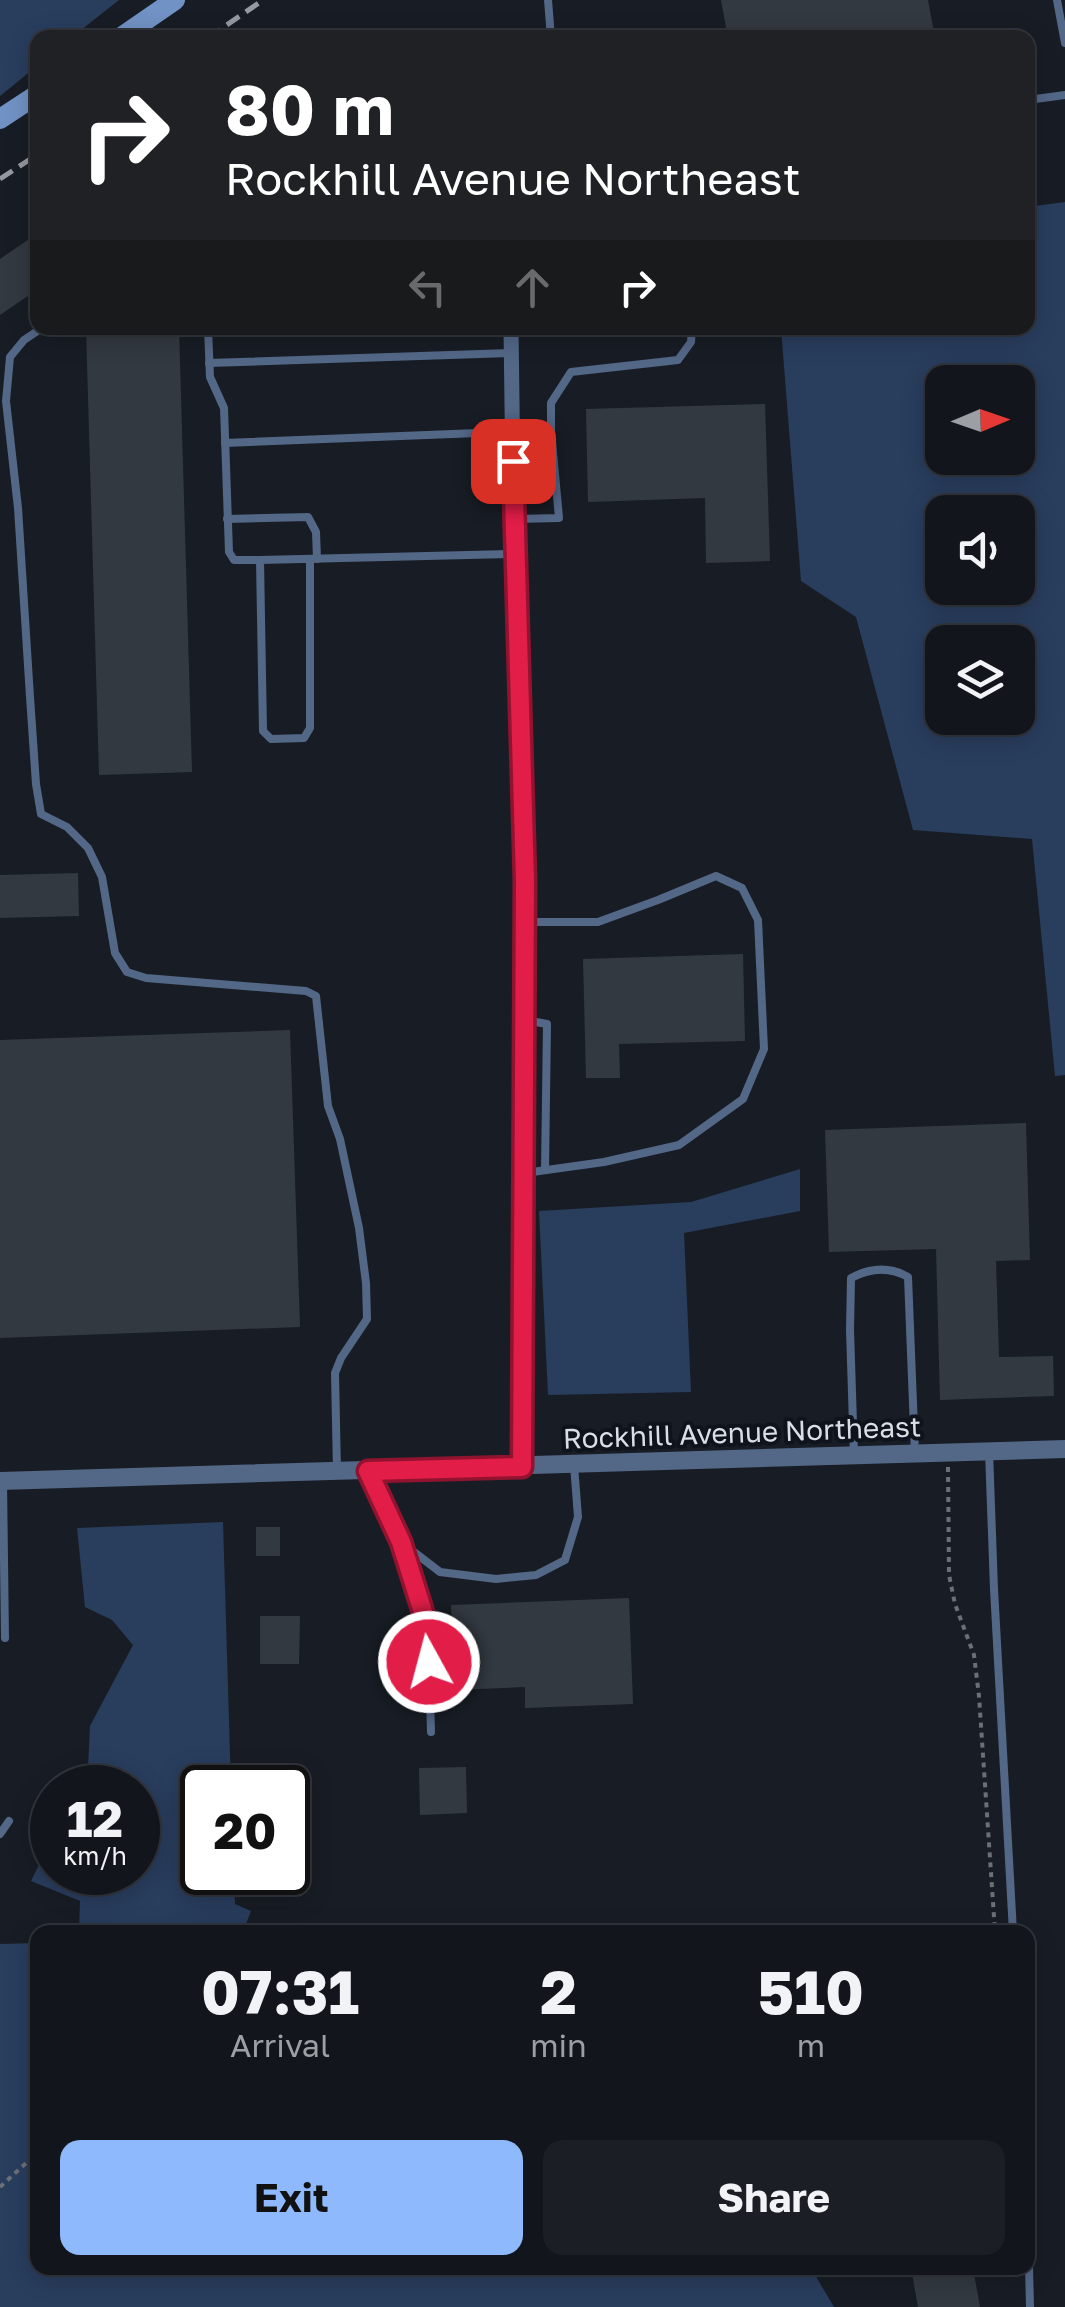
<!DOCTYPE html>
<style>
:root{--surface:#12161c;--page:#1b1f25;--text:#f1f3f6;--muted:#9c9fa3;--line:#31353b;--accent:#8eb9fc}
body{margin:0;font-family:"Golos Text",sans-serif;background:var(--page);color:var(--text);height:100vh;display:flex;flex-direction:column;font-size:38px;white-space:nowrap}
*{box-sizing:border-box;margin:0}
p{font-size:32px;color:var(--muted)}
.icon{flex:none;width:55px;height:55px;fill:none;stroke:currentColor;stroke-width:2;stroke-linecap:round;stroke-linejoin:round}
.map{position:relative;flex:1;overflow:hidden}
.sheet{position:absolute;left:30px;top:1925px;width:1005px;height:350px;display:flex;flex-direction:column;background:var(--surface);border-radius:20px;box-shadow:0 5px 25px #0003,0 0 0 2px var(--line)}
.sheet>*{flex:none}
.guide{position:absolute;left:30px;top:30px;width:1005px;height:305px;border-radius:20px;box-shadow:0 5px 25px #0003,0 0 0 2px var(--line);background:#202124;color:#fff;overflow:hidden}
.needle{width:65px;rotate:88deg}
.buttons{position:absolute;left:925px;top:365px;display:grid;gap:20px}
.buttons a{display:grid;place-items:center;width:110px;height:110px;border-radius:20px;background:var(--surface);box-shadow:0 5px 25px #0003,0 0 0 2px var(--line);font-size:50px}
.speed{position:absolute;left:30px;top:1765px;display:flex;gap:20px;font-size:50px;font-weight:700;text-align:center}
.speed>*{display:grid;place-content:center;width:130px;height:130px;border-radius:50%;background:var(--surface);box-shadow:0 5px 25px #0003,0 0 0 2px var(--line);line-height:1}
.speed small{font-size:25px;font-weight:400}
.speed .limit{border:5px solid #111;border-radius:15px;background:#fff;color:#111}
.pin{position:absolute;display:grid;place-items:center;width:85px;height:85px;color:#fff;margin:-42px;border-radius:20px;box-shadow:0 5px 15px #0006}
.me{position:absolute;width:110px;margin:-55px;rotate:353deg;stroke-linejoin:round;filter:drop-shadow(0 0 8px #0008)}
.turn{display:flex;align-items:center;gap:35px;height:210px;padding:0 30px;font-size:45px}
.turn .icon{width:130px;height:130px;stroke-width:2.5}
.turn b{display:block;font-size:70px;line-height:85px}
.lanes{display:flex;align-items:center;height:95px;padding:0 30px;background:#0003;justify-content:center;gap:50px;direction:ltr}
.lanes .off{opacity:.35}
.eta{display:flex;justify-content:space-evenly;align-items:center;height:170px;text-align:center}
.eta b{font-size:60px;font-weight:700;line-height:70px}
.button{display:flex;gap:20px;margin-top:auto;padding:20px 30px}
.button a{flex:1;height:115px;border-radius:20px;background:var(--accent);color:#111;font-size:40px;font-weight:700;line-height:115px;text-align:center}
.button a+a{background:var(--page);color:var(--text)}
.map>svg:first-child{display:block}
.green{fill:#293d5d;fill-rule:evenodd}
.building{fill:#333941}
.lines{fill:none;stroke-linecap:round;stroke-linejoin:round}
.path{stroke:#6b7077;stroke-width:4;stroke-dasharray:5 5;stroke-linecap:butt}
.service{stroke:#536787;stroke-width:8}
.minor{stroke:#536787;stroke-width:15}
.tertiary{stroke:#536787;stroke-width:18}
.secondary{stroke:#7192c5;stroke-width:20}
.rail{stroke:#959aa0;stroke-width:5;stroke-dasharray:15 8;stroke-linecap:butt}
.route-casing{stroke:#92132f;stroke-width:25}
.route{stroke:#e11d48;stroke-width:18}
.labels{text-anchor:middle;dominant-baseline:central;stroke-width:8;stroke-linejoin:round;paint-order:stroke}
.street-label{font-size:28px;fill:#dbdfe5;stroke:#0f141c}
</style>
<div class="map">
<svg width="1065" height="2307" viewBox="0 0 1065 2307">
<rect width="100%" height="100%" fill="#181d25"/>
<g class="green">
<polygon points="0,0 119,0 72,37 38,38 37,66 0,96"/>
<path d="M1065,202V1075L1055,1076L1032,839L913,830L856,617L801,581L781,328H1028V207ZM1018,382V458H942V382ZM1018,512V588H942V512ZM1018,642V718H942V642Z"/>
<polygon points="800,1169 800,1211 684,1233 691,1392 548,1395 539,1211 691,1202"/>
<polygon points="223,1522 231,1787 202,1788 202,1872 234,1873 235,1904 251,1911 243,1932 79,1932 80,1901 31,1881 52,1839 52,1872 138,1872 138,1788 78,1787 88,1768 90,1726 133,1645 112,1620 85,1607 77,1528"/>
<polygon points="37,1943 38,2268 811,2268 834,2307 0,2307 0,1944"/>
</g>
<g class="building">
<polygon points="721,0 928,0 935,38 728,38"/>
<polygon points="38,233 38,289 0,315 0,259"/>
<polygon points="86,328 179,328 192,772 99,775"/>
<polygon points="765,404 770,561 706,563 705,498 588,502 586,409"/>
<polygon points="78,873 79,916 0,918 0,875"/>
<polygon points="743,954 745,1041 619,1044 620,1078 586,1078 583,959"/>
<polygon points="290,1030 300,1327 0,1338 0,1040"/>
<polygon points="1026,1123 1030,1260 996,1261 999,1357 1053,1356 1054,1396 940,1400 936,1249 829,1252 825,1130"/>
<rect x="256" y="1527" width="24" height="29"/>
<polygon points="629,1598 633,1704 525,1708 525,1687 454,1690 451,1605"/>
<polygon points="260,1616 300,1616 299,1664 260,1664"/>
<polygon points="466,1767 467,1813 420,1815 419,1768"/>
<polygon points="911,2268 973,2268 980,2307 918,2307"/>
</g>
<g class="lines">
<g class="path">
<polyline points="948,1467 949,1575 955,1604 974,1655 979,1696 995,1932"/>
<polyline points="0,2187 38,2152"/>
</g>
<g class="service">
<polyline points="548,0 551,38"/>
<polyline points="1057,0 1065,43"/>
<polyline points="1028,100 1065,95"/>
<polyline points="42,328 24,340 10,357 6,401 18,508 30,697 36,784 41,814 67,827 88,848 102,877 115,953 127,972 146,978 306,991 316,996 328,1106 340,1139 359,1228 366,1283 367,1319 341,1358 335,1373 337,1472"/>
<polyline points="208,328 210,377 224,408 229,552 234,560 260,560"/>
<polyline points="209,363 511,353"/>
<polyline points="551,430 551,403 571,372 678,360 691,342 692,328"/>
<polyline points="225,443 551,430 559,518 514,519"/>
<polyline points="227,519 308,517 316,532 317,559"/>
<polyline points="310,559 310,728 304,738 271,739 263,731 260,560 514,554"/>
<polyline points="525,1020 547,1024 545,1170"/>
<polyline points="525,1173 604,1162 679,1145 743,1099 764,1049 758,920 742,888 716,876 658,900 598,922 525,922"/>
<polyline points="989,1451 994,1589 1013,1932"/>
<path d="M854,1455L850,1330L851,1278C870,1268 889,1266 908,1277L915,1454"/>
<polyline points="368,1471 401,1542 440,1572 496,1579 536,1575 565,1560 578,1517 574,1465"/>
<polyline points="3,1481 5,1638"/>
<polyline points="401,1542 423,1612 429,1662 431,1732"/>
<polyline points="0,1834 9,1821"/>
<polyline points="1028,2227 1030,2307"/>
</g>
<polyline class="minor" points="511,328 514,554 525,880 522,1467"/>
<polyline class="tertiary" points="0,1481 1065,1449"/>
<g class="secondary">
<polyline points="120,38 175,0"/>
<polyline points="0,119 38,94"/>
</g>
<g class="rail">
<polyline points="208,38 263,0"/>
<polyline points="0,179 38,154"/>
</g>
</g>
<g class="lines">
<g class="route-casing">
<polyline id="route" points="429,1662 423,1612 401,1542 368,1471 522,1467 525,880 513,461"/>
</g>
<use href="#route" class="route"/>
</g>
<g class="labels">
<g class="street-label">
<text transform="translate(742 1432) rotate(-2)">Rockhill Avenue Northeast</text>
</g>
</g>
</svg>
<div class="buttons">
<a><svg class="needle" viewBox="-14 -14 28 28"><path d="M0-13l5 13h-10z" fill="#e53935"/><path d="M0 13l5-13h-10z" fill="#9c9fa3"/></svg></a>
<a><svg class="icon" aria-label="sound" viewBox="0 0 24 24"><path d="M4 9h4l5-4v14l-5-4H4zM17 9q2 3 0 6"/></svg></a>
<a><svg class="icon" aria-label="layers" viewBox="0 0 24 24"><path d="M12 4l9 5-9 5-9-5zM3 14l9 5 9-5"/></svg></a>
</div>
<div class="speed"><div>12<small>km/h</small></div><div class="limit">20</div></div>
<div class="pin" style="left:513px;top:461px;background:#d93025"><svg class="icon" aria-label="arrive" viewBox="0 0 24 24"><path d="M6 21V4h12l-3 4 3 4H6"/></svg></div>
<svg class="me" style="left:429px;top:1662px" viewBox="-20 -20 40 40"><circle r="17" fill="#e11d48" stroke="#fff" stroke-width="3"/><path d="M0-11L8 9 0 5-8 9z" fill="#fff"/></svg>
<div class="guide">
<div class="turn"><svg class="icon" aria-label="right" viewBox="0 0 24 24"><path d="M7 20v-9h11M14 6l5 5-5 5"/></svg><div><b>80 m</b>Rockhill Avenue Northeast</div></div>
<div class="lanes"><svg class="icon off" aria-label="left" viewBox="0 0 24 24"><path d="M17 20v-9H6M10 6l-5 5 5 5"/></svg><svg class="icon off" aria-label="ahead" viewBox="0 0 24 24"><path d="M12 20V5M6 11l6-6 6 6"/></svg><svg class="icon" aria-label="right" viewBox="0 0 24 24"><path d="M7 20v-9h11M14 6l5 5-5 5"/></svg></div>
</div>
<section class="sheet">
<div class="eta">
<div><b>07:31</b><p>Arrival</p></div>
<div><b>2</b><p>min</p></div>
<div><b>510</b><p>m</p></div>
</div>
<div class="button"><a>Exit</a><a>Share</a></div>
</section>
</div>
